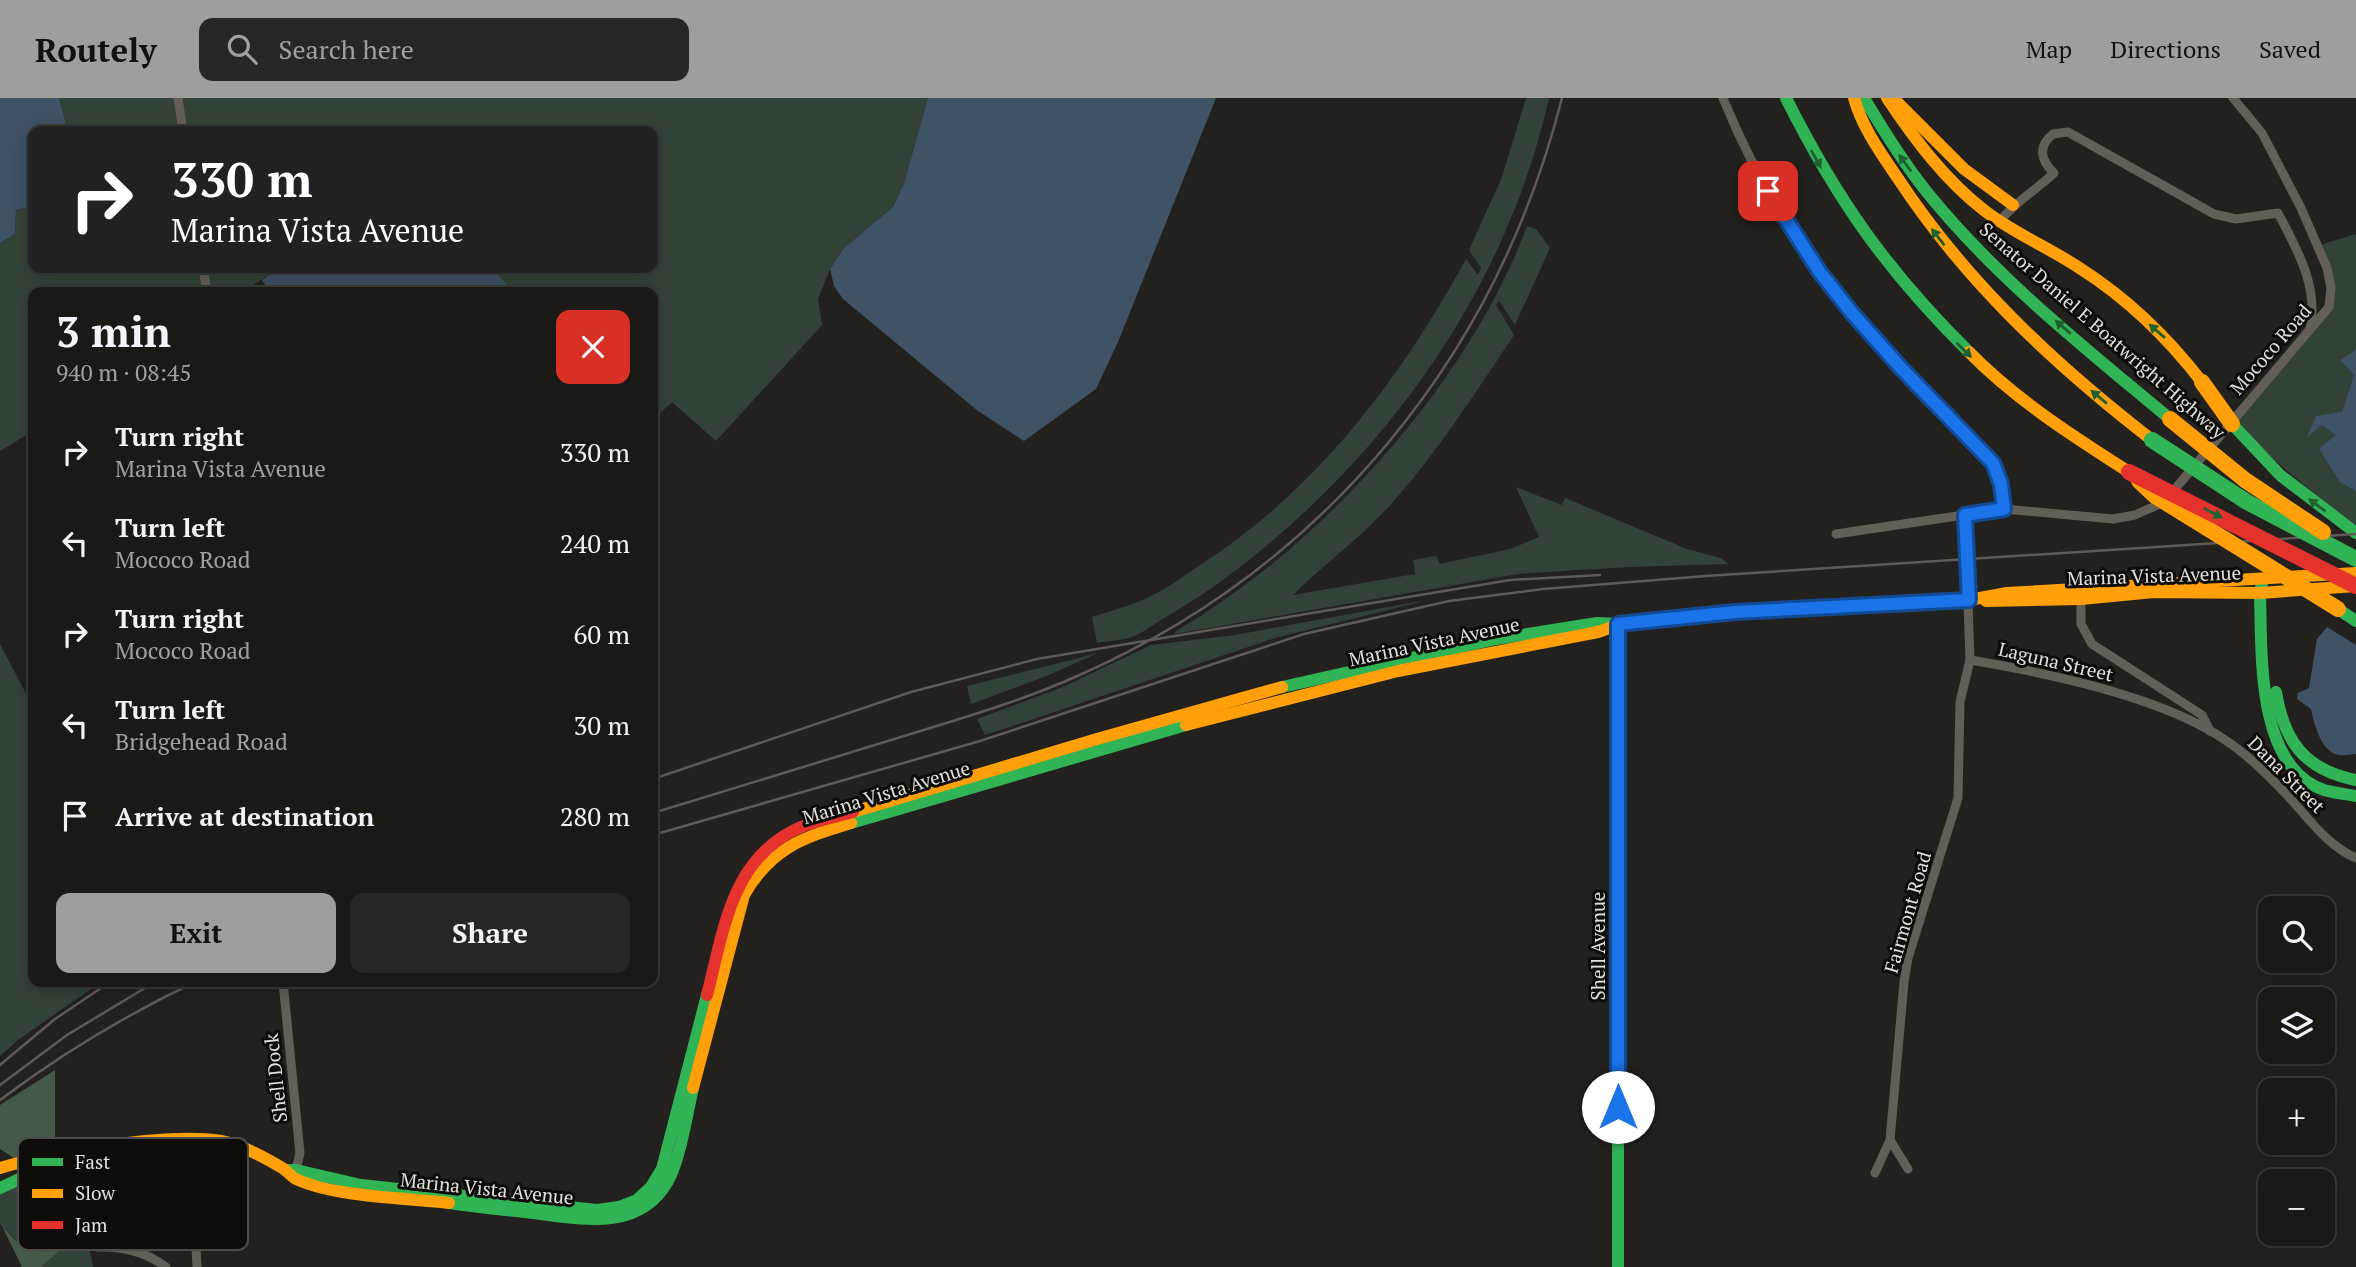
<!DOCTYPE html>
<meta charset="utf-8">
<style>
:root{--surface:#1a1916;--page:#272623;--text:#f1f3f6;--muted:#9fa0a1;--line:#383835;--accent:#a09e9a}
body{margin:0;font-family:"PT Serif",serif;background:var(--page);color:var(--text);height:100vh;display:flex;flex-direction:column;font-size:26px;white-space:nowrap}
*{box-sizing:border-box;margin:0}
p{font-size:23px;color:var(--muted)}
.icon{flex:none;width:38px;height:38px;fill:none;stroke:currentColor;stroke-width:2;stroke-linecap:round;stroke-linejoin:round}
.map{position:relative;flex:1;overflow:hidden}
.drawer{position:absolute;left:28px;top:189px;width:630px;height:700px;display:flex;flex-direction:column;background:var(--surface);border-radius:14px;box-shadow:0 4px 18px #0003,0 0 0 2px var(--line)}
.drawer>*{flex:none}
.guide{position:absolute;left:28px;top:28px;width:630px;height:147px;border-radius:14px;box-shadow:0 4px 18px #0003,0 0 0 2px var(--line);background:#202124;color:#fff;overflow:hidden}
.buttons{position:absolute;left:2258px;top:798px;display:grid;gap:14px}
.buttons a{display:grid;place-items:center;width:77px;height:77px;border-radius:14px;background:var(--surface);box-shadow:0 4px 18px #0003,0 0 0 2px var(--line);font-size:35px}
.pin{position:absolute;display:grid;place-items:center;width:60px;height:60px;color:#fff;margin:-30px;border-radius:14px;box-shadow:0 4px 10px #0006}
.me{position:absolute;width:77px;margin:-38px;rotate:0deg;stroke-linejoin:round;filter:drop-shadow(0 0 5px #0008)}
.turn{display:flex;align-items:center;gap:24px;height:147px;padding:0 28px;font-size:32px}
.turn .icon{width:91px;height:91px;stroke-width:2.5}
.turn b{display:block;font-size:49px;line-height:60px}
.round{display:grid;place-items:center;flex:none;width:74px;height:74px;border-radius:14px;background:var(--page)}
.head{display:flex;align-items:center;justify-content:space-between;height:119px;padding:0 28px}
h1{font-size:42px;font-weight:700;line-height:52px}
.primary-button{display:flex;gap:14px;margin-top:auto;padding:14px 28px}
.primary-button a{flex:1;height:80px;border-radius:14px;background:var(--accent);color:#111;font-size:28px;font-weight:700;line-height:80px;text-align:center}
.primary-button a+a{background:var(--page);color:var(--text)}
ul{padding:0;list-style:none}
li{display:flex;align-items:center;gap:21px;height:91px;padding:0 28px}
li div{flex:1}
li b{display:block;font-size:26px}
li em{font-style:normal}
header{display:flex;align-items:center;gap:42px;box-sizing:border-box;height:98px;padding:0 35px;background:var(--accent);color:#111}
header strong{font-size:33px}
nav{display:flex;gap:38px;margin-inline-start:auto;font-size:24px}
.search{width:490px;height:63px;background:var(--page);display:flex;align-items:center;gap:18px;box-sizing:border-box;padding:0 24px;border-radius:14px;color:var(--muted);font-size:26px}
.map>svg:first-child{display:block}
.green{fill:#334237}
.forest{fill:#445a49}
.water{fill:#3f5266}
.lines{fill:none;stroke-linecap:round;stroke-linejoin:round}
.street{stroke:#645f56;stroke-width:9}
.fast{stroke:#30b455;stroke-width:12}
.slow{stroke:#ff9f0a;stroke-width:12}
.jam{stroke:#e5322d;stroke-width:12}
.rail{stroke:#5e5b55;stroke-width:2.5}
.fast-bridge{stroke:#30b455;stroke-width:16}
.slow-bridge{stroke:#ff9f0a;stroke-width:16}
.jam-bridge{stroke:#e5322d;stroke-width:16}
.oneway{fill:#1e602f}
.route-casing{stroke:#114b97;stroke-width:18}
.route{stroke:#1a73e8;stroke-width:12}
.labels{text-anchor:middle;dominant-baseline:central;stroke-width:6;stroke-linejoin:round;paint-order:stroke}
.street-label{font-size:19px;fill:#e3e1dc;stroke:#0d0c09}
.key{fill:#0d0c09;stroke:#4d4c48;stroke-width:2}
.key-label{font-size:19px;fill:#e3e1dc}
</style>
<header>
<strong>Routely</strong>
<div class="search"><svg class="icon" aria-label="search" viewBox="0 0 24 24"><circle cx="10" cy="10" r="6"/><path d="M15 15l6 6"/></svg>Search here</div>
<nav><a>Map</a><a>Directions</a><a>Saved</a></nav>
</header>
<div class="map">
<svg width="2356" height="1169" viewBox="0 0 2356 1169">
<rect width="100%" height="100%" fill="#23211e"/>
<g class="green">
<polygon points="59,0 928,0 904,85 893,109 844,150 830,171 818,201 822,227 716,343 672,304 653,322 653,194 510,194 490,170 653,170 653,33 68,33"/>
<path d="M1526,0H1549C1507,188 1391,352 1240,469C1215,489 1188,506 1161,522C1151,528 1140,537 1129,540C1119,543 1107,543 1097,545L1092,519C1110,513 1130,508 1147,500C1165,492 1181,480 1197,469C1315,394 1400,282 1466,161L1478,177L1481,170L1469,152L1502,79Z"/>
<polygon points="33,108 33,170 279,170 242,194 33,194 33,333 0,353 0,145 15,136 16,112"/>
<path d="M1527,128L1536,131L1550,150L1515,227L1499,203L1496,207L1514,237C1475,295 1438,354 1391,406C1361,440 1324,466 1293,497L1415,476L1413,462L1436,458L1440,466L1510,451L1539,439L1516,389L1562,407L1565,400L1687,451L1721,460L1728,466L1629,469L1518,476L1174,536C1181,528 1197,521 1208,513C1232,497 1255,480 1277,462C1380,376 1480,255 1527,128Z"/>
<polygon points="2356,136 2356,431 2232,326 2320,221 2331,190 2317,148"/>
<polygon points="1432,501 1275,540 985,637 977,621 1063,589 1151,547 1235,537"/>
<polygon points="0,546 33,609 33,884 101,884 18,942 0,958"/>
<polygon points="1098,555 1049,577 971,606 967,588"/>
<polygon points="73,1064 83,1114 51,1123 42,1154 20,1146 0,1126 0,1090"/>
<polygon points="73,1139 88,1144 93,1169 41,1169"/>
</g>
<g class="forest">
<polygon points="55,972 55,1049 14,1060 0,1051 0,1007"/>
<polygon points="83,1114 88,1144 73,1140 41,1169 22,1169 2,1128 19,1146 33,1145 42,1154 43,1134 51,1123"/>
</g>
<g class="water">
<polygon points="0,0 59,0 68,33 33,33 33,108 16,112 15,136 0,145"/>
<polygon points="928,0 1216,0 1118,244 1096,291 1024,343 978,313 843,201 834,188 830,171 844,150 893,109 904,85"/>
<polygon points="278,170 493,170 512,194 270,194 262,182"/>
<polygon points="2356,252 2356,393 2340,384 2319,351 2336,337 2322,327 2307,339 2316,318 2342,314 2354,277 2340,262"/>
<path d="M2327,529L2356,547V656C2351,656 2344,658 2339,657C2321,654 2314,626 2311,611L2297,601L2298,595L2309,590L2317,541Z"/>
</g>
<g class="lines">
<g class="street">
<polyline points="178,0 183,33"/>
<path d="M1723,0C1759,89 1811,170 1875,242C1912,285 1956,322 1993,365L1999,375L2004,411"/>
<path d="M1999,124C2015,104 2036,92 2054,75C2040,62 2038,48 2053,36L2068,34L2214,116L2236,121L2278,115C2297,151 2319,189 2310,231"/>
<polyline points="203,170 207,194"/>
<polyline points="1836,436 2004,411 2113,421 2135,417 2164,404 2329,209 2331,190 2327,170 2301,110 2262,35 2233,0"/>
<polyline points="2081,501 2081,526 2092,546 2202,617 2210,633"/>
<path d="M1970,562C2048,575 2167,599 2231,646C2251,660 2269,678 2286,696C2308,719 2326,747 2356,760"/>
<polyline points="283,884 300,1055 296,1072"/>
<polyline points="190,1042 197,1169"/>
<polyline points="1890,1042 1908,1071"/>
<polyline points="1875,1075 1890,1042 1904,884 1908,860 1958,700 1960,604 1970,562 1965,417"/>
<polyline points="96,1092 136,1091 193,1103"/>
<path d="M98,1149C123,1148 146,1154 166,1169"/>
</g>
<g class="fast">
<path d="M1786,0C1837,102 1888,174 1969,254"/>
<path d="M1864,0C1883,32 1903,64 1926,93C1996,180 2085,250 2170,321"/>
<polyline points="2232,326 2280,377 2356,435"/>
<path d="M2263,481L2260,495C2262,552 2255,669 2324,692C2334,695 2346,696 2356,698"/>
<polyline points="2338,511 2356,523"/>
<polyline points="1282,589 1496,541 1597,525 1618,526 1735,514 1912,505"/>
<path d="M2276,594C2284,644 2305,672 2356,682"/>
<polyline points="851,725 1186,627"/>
<polyline points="1618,770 1618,1169"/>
<polyline points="285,1072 296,1072 361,1087 597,1112 619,1109 637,1102 651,1089 662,1071 707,897"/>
<polyline points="0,1090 41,1071 162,1050"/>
<path d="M449,1105C477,1109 505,1112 533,1115C582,1121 639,1134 668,1083C680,1062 687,1015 693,990"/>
</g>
<g class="slow">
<path d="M1854,0C1862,29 1880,54 1897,79C1965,183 2054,266 2152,342"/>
<path d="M1887,0C1915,42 1945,82 1985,113C2015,136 2050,150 2081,171C2128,201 2168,240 2202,284"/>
<polyline points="1895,2 1964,71 2013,107"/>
<path d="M1969,254C2016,302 2073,338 2129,374"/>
<polyline points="1986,503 2081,501 2154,494 2260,495 2356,488"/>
<polyline points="1912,505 1969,502 2007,495 2356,475"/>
<polyline points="1186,627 1398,573 1598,534 1615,528"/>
<polyline points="853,714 1097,641 1282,589"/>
<path d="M693,990L744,797C771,750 802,740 851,725"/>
<path d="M0,1070C53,1054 167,1034 221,1043C242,1047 266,1060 284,1071C288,1074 292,1079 296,1081C334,1099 406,1100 449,1105"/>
</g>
<g class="jam">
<polyline points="1618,526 1618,770"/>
<path d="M707,897C724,832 731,759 801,729C818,722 836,719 853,714"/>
</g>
<g class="rail">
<polyline points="653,681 911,594 1037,561 1510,482 1600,477"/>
<path d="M653,715C735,690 818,665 901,639C959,621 1019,604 1075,579C1323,471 1496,260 1562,0"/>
<polyline points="653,737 980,643 1304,536 1449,503 1543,491 1706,478 2356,436"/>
<polyline points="0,967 55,921 110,884"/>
<polyline points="0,987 67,937 155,884"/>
<path d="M0,1002C61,956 126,917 195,884"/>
</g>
<polyline class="fast-bridge" points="2152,342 2247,404 2356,461"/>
<g class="slow-bridge">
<polyline points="2202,284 2232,326"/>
<polyline points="2170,321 2245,382 2323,434"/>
<polyline points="2139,383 2155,398 2338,511"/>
</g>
<polyline class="jam-bridge" points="2129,374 2356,488"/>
</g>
<defs><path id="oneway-solid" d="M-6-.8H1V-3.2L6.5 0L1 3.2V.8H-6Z" transform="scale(1.75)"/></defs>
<g class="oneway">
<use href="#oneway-solid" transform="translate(1816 61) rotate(61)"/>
<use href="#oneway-solid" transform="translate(1905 65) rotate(-126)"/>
<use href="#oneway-solid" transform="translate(1938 139) rotate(-128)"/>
<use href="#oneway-solid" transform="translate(2063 229) rotate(-139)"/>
<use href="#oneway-solid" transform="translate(2157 233) rotate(-139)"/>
<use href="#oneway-solid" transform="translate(1964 252) rotate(44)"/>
<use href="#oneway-solid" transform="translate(2099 299) rotate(-140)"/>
<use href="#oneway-solid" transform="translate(2317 407) rotate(-143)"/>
<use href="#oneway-solid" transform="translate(2213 415) rotate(27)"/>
</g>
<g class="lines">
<g class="route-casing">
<polyline id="route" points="1618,1009 1618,526 1735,514 1969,502 1965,417 2004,411 2001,386 1993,365 1901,270 1852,215 1819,173 1768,93"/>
</g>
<use href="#route" class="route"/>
</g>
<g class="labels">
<g class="street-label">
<text transform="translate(2103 232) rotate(41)">Senator Daniel E Boatwright Highway</text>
<text transform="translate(2270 251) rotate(-49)">Mococo Road</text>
<text transform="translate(2154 477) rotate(-2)">Marina Vista Avenue</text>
<text transform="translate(1434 543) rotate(-12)">Marina Vista Avenue</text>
<text transform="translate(2056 563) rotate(13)">Laguna Street</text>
<text transform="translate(2287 676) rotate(45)">Dana Street</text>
<text transform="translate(886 694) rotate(-17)">Marina Vista Avenue</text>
<text transform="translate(1907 814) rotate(-74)">Fairmont Road</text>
<text transform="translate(1597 848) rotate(-90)">Shell Avenue</text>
<text transform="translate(275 980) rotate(-96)">Shell Dock</text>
<text transform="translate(487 1090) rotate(6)">Marina Vista Avenue</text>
</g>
</g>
<rect x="18" y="1040" width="230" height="112" rx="10" class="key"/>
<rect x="32" y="1060" width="31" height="8" fill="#30b455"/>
<rect x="32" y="1091" width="31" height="9" fill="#ff9f0a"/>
<rect x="32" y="1123" width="31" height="8" fill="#e5322d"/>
<g class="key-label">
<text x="75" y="1071">Fast</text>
<text x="75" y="1102">Slow</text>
<text x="75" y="1134">Jam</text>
</g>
</svg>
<div class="buttons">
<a><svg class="icon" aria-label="search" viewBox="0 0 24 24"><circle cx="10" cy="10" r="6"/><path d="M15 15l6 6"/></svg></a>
<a><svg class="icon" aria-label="layers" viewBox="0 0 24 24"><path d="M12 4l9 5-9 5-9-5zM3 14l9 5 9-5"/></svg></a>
<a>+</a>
<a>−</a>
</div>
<div class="pin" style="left:1768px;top:93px;background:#d93025"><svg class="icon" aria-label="arrive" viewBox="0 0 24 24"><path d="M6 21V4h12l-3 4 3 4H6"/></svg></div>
<svg class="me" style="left:1618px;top:1009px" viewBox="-20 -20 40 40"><circle r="19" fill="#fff"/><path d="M0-13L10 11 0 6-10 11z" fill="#1a73e8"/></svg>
<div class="guide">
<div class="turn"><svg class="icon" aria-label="right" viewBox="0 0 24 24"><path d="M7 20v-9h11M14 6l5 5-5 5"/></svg><div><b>330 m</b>Marina Vista Avenue</div></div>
</div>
<section class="drawer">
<div class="head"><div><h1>3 min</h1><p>940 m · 08:45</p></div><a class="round" style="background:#d93025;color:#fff"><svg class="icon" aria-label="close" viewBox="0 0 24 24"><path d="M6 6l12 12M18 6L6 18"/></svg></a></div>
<ul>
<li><svg class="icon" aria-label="right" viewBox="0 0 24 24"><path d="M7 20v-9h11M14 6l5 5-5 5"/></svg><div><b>Turn right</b><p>Marina Vista Avenue</p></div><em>330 m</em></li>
<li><svg class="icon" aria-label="left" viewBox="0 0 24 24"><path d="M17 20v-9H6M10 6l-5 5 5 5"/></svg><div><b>Turn left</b><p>Mococo Road</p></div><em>240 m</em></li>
<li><svg class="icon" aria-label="right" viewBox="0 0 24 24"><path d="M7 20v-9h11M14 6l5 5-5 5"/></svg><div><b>Turn right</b><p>Mococo Road</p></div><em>60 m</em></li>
<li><svg class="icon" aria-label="left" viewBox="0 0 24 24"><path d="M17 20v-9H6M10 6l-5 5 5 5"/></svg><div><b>Turn left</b><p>Bridgehead Road</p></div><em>30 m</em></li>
<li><svg class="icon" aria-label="arrive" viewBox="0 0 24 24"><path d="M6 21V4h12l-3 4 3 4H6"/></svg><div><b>Arrive at destination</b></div><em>280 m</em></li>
</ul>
<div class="primary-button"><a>Exit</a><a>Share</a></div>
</section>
</div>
